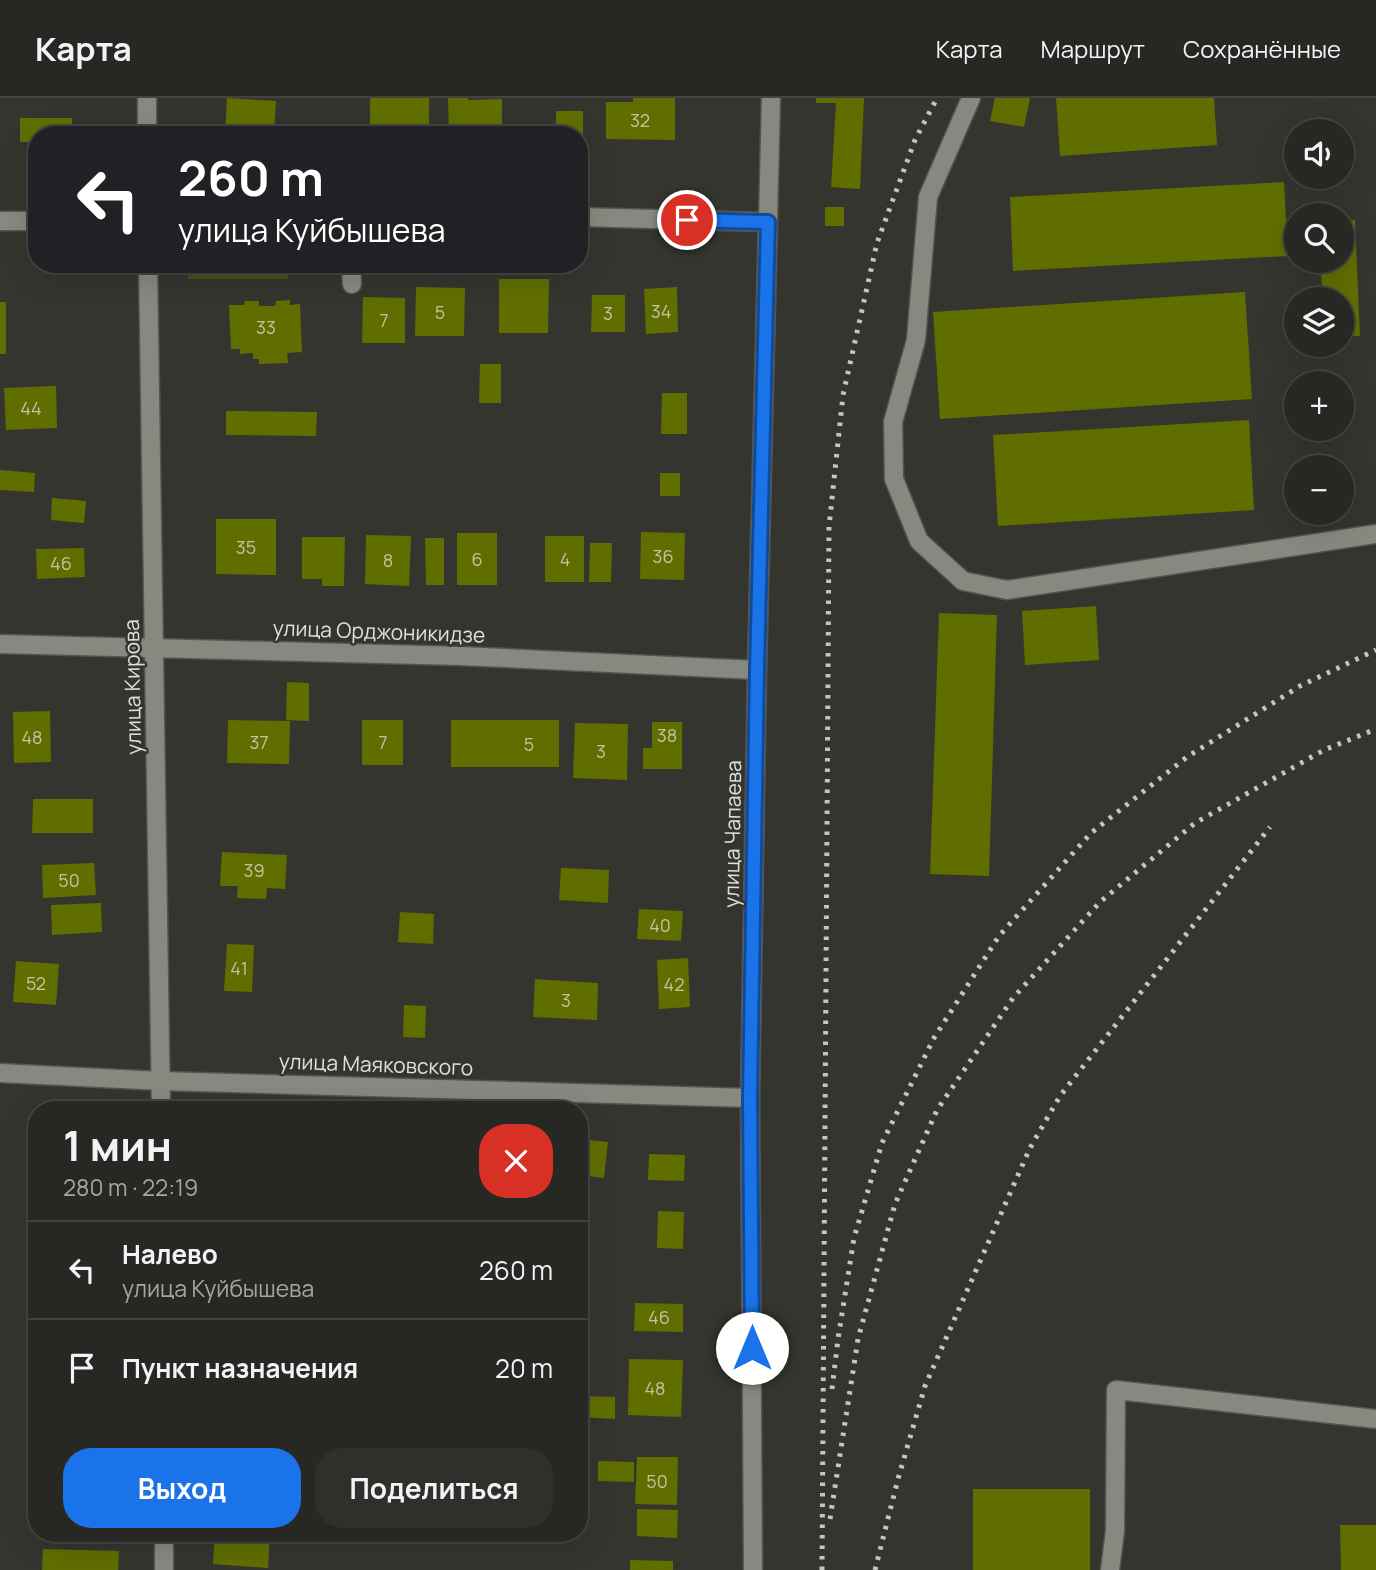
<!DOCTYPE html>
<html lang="ru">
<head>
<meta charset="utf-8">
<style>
	body { margin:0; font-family:Manrope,sans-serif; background:#2f302b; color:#f1f3f6; height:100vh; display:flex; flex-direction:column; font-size:26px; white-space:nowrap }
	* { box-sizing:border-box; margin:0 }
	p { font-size:23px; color:#a4a6a6 }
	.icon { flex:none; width:38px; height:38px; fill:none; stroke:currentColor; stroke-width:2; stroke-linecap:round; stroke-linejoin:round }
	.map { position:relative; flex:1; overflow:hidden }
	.drawer { position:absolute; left:28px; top:1003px; width:560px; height:441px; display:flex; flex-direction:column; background:#272823; border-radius:28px; box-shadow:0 7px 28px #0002,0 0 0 2px #434441 }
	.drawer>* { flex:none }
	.guide { position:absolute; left:28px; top:28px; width:560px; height:147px; border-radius:28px; box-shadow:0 7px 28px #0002,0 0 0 2px #434441; background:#202124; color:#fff; overflow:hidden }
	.fabs { position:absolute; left:1284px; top:21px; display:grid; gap:14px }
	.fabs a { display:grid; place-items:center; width:70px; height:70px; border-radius:50%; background:#272823; box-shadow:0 7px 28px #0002,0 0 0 2px #434441; font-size:35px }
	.pin { position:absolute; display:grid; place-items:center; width:60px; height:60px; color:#fff; margin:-30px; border:4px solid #fff; border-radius:50%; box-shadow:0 2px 7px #0007 }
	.me { position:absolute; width:77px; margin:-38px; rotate:0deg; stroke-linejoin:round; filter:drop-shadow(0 0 5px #0008) }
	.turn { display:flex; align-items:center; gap:24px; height:147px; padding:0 35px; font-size:32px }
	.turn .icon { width:91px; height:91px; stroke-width:2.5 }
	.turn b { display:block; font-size:49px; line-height:60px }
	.round { display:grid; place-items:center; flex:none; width:74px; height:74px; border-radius:28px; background:#2f302b }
	.summary { display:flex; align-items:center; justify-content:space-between; height:119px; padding:0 35px }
	h1 { font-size:42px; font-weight:700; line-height:52px }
	.action { display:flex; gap:14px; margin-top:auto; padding:14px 35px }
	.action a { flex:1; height:80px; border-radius:28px; background:#1a73e8; color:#fff; font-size:28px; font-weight:700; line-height:80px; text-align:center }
	.action a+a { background:#2f302b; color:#f1f3f6 }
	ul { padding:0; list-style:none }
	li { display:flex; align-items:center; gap:21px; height:98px; padding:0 35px; border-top:2px solid #434441 }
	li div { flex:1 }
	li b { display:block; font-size:26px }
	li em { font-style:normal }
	header { display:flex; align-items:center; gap:42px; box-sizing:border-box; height:98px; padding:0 35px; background:#272823; border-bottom:2px solid #434441 }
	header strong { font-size:33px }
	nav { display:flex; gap:38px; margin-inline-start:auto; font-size:24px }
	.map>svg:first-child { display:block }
	.green { fill:#47501c }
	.building { fill:#606e00 }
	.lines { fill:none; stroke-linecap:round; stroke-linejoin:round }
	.minor-casing { stroke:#53544e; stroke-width:21 }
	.minor { stroke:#878981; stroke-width:18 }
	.rail { stroke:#c5c6c2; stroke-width:5; stroke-dasharray:3.5 7; stroke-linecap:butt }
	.route-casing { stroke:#114b97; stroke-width:18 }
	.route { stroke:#1a73e8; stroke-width:12 }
	.labels { text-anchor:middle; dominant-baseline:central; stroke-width:5; stroke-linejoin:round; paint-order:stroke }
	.number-label { font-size:18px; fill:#bfc4a5 }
	.street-label { font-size:21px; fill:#dfe0dc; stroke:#34352f }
</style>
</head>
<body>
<header>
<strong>Карта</strong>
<nav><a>Карта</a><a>Маршрут</a><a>Сохранённые</a></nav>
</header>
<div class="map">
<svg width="1376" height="1472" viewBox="0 0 1376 1472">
	<rect width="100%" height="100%" fill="#34352f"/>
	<!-- green -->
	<path class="green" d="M188,166H289L288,181H188Z"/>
	<!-- building -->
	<g class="building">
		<path d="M227,0L276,3L274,37H225Z"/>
		<rect x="370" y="0" width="59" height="37"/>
		<path d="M448,0H468V2L502,1V37H449Z"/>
		<path d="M633,0H675V42L606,41V4H633Z"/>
		<path d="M816,0H864L860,91L831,89L836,5H816Z"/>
		<path d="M995,0H1030L1024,29L990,23Z"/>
		<path d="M1056,0H1214L1217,47L1060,58Z"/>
		<path d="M556,13H583V42H579V37H556Z"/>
		<path d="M20,20H72V37H37V44H20Z"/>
		<path d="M1284,84L1288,158L1013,173L1010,99Z"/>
		<rect x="825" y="109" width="19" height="19"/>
		<path d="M1355,122L1360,238H1342V201H1322L1321,163H1342V123Z"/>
		<path d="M499,181H549L548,235H499Z"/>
		<path d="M416,189L465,190L464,238H415Z"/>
		<path d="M677,189L678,234L646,236L644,191Z"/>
		<path d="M1245,194L1252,301L940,321L933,214Z"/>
		<path d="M592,197H625V234H591Z"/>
		<path d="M363,199L405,200V245H362Z"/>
		<path d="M290,202V207L300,206L302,254L287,255L288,265L259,266V261H253V255L240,256V251H231L229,207H244L245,203H259V208H275L276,203Z"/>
		<rect x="0" y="204" width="6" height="52"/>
		<path d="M480,266H501V305H479Z"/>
		<path d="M56,288L57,330L6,332L4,290Z"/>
		<path d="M662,295H687V336H661Z"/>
		<path d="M226,313L317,314L316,338L226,337Z"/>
		<path d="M1249,322L1254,412L998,428L993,337Z"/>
		<path d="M0,372L35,375L34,394L0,392Z"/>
		<rect x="660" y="375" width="20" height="23"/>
		<path d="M52,400L86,403L84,425L51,422Z"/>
		<path d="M216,421H276V477L216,476Z"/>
		<path d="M641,434L685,435L684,482L640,481Z"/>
		<rect x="457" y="435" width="40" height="52"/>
		<path d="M366,437L411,438L409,488L365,486Z"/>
		<rect x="545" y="438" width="39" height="46"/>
		<path d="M302,439H345L344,488H322V481H302Z"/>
		<path d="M425,440H444V487H426Z"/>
		<path d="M590,445H612L611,484H589Z"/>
		<path d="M84,450L85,479L37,481L36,451Z"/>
		<path d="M1096,508L1099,562L1025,567L1022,513Z"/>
		<path d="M939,515L997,517L989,778L930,776Z"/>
		<path d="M287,584L309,585V623L286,622Z"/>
		<path d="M50,613L51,664L14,665L13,614Z"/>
		<path d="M228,622L290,623L289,666L227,665Z"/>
		<rect x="362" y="622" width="41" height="45"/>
		<rect x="451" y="622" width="108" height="47"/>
		<path d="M652,624H682V671H643V650H652Z"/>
		<path d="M575,625L628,626L627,682L573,680Z"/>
		<path d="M33,701H93V735H32Z"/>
		<path d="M222,754L287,757L285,791L267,790L266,801L237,800L238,788H220Z"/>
		<path d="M94,765L96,797L43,800L42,767Z"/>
		<path d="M561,770L609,772L608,805L559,802Z"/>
		<path d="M101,805L102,834L52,837L51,807Z"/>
		<path d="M639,811L683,813L681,843L637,841Z"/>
		<path d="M400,814L434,816L433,846L398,844Z"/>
		<path d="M227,846L254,847L252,894L224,893Z"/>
		<path d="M688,860L690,909L659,911L657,862Z"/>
		<path d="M16,863L59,866L56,907L13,904Z"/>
		<path d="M535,881L598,885L597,922L533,919Z"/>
		<path d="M404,907L426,908L425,940L403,939Z"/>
		<path d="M579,1041L608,1044L604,1080L579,1077Z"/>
		<path d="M649,1056L685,1057L684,1083L648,1082Z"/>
		<path d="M658,1113L684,1114L683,1151L657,1150Z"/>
		<path d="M635,1205L683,1206V1234L634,1233Z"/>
		<path d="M629,1261L683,1262L681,1319L628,1317Z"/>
		<path d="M579,1298L615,1299V1321L579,1319Z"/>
		<path d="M637,1359H678L677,1407L635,1406Z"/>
		<path d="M598,1363L634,1364V1384L598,1383Z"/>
		<rect x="973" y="1391" width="117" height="81"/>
		<path d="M637,1411L678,1412L677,1440L637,1438Z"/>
		<path d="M1340,1427H1376V1472H1341Z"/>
		<path d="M215,1435H270L268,1470L213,1466Z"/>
		<path d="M43,1451L119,1453L118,1472H42Z"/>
		<path d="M630,1462L673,1463V1472H630Z"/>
	</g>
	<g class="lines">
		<defs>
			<g id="minor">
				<path d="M971,0L928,99L916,242L893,324L894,381L919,443L963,483L1007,492L1376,436"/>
				<path d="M147,37V0"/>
				<path d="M579,119L768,124"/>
				<path d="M0,123H37"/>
				<path d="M148,166L161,1012"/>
				<path d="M351,166L352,186"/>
				<path d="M0,546L460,558L757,572"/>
				<path d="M0,975L161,983L750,1000"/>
				<path d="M164,1435V1472"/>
				<path d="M753,1472L750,1000L757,572L771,0"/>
				<path d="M1110,1472L1115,1433L1116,1292L1376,1321"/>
			</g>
		</defs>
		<!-- minor casing -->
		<use href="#minor" class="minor-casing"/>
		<!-- minor -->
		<use href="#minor" class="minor"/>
		<!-- rail -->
		<g class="rail">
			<path d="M832,1291L838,1241L854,1140L882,1045L934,940L999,838L1091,735L1187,659L1300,588L1376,552"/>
			<path d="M830,1421L858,1241L895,1106L937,1012L1013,900L1100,804L1195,725L1324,652L1376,631"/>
			<path d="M822,1472L829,429L843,297L877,145L915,42L937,0"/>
			<path d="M875,1472L898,1381L925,1288L1030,1050L1060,998L1270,729"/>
		</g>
	</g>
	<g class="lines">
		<defs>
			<path id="route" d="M687,122L768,124L757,572L750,1000L752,1250"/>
		</defs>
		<!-- route casing -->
		<use href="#route" class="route-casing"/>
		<!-- route -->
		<use href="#route" class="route"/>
	</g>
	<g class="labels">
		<!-- number labels -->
		<g class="number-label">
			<text x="640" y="22">32</text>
			<text x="661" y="213">34</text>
			<text x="440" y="214">5</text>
			<text x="608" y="215">3</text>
			<text x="384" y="222">7</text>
			<text x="266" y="229">33</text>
			<text x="31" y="310">44</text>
			<text x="246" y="449">35</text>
			<text x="663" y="458">36</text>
			<text x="477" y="461">6</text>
			<text x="565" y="461">4</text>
			<text x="388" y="462">8</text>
			<text x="61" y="465">46</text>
			<text x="667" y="637">38</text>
			<text x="32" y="639">48</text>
			<text x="259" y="644">37</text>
			<text x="383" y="644">7</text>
			<text x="529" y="646">5</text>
			<text x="601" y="653">3</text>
			<text x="254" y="772">39</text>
			<text x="69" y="782">50</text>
			<text x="660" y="827">40</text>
			<text x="239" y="870">41</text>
			<text x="36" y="885">52</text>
			<text x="674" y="886">42</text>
			<text x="566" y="902">3</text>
			<text x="659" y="1219">46</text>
			<text x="655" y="1290">48</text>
			<text x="657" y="1383">50</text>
		</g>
		<!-- street labels -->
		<g class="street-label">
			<text transform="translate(379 533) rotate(2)">улица Орджоникидзе</text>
			<text transform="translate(132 589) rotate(-91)">улица Кирова</text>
			<text transform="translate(732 736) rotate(-89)">улица Чапаева</text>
			<text transform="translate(376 966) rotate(2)">улица Маяковского</text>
		</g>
	</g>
</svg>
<div class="fabs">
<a><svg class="icon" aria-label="sound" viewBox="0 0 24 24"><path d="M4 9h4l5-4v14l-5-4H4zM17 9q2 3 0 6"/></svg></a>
<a><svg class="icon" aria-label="search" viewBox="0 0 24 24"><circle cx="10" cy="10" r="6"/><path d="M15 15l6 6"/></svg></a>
<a><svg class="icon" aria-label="layers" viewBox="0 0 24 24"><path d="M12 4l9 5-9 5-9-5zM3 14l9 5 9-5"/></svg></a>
<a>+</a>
<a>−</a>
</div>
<div class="pin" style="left:687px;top:122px;background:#d93025"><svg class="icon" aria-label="arrive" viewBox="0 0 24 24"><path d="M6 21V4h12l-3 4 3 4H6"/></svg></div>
<svg class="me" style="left:752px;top:1250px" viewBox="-20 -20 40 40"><circle r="19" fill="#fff"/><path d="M0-13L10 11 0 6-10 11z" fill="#1a73e8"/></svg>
<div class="guide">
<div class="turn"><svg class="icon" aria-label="left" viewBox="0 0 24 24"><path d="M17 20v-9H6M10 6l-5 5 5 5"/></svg><div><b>260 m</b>улица Куйбышева</div></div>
</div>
<section class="drawer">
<div class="summary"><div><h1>1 мин</h1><p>280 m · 22:19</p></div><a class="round" style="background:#d93025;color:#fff"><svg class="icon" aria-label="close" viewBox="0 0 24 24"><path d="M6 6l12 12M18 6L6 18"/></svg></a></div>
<ul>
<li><svg class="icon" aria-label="left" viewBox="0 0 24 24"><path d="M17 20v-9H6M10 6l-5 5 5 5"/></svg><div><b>Налево</b><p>улица Куйбышева</p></div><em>260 m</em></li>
<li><svg class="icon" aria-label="arrive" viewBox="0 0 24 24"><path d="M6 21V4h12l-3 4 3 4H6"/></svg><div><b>Пункт назначения</b></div><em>20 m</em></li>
</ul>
<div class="action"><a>Выход</a><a>Поделиться</a></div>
</section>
</div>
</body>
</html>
